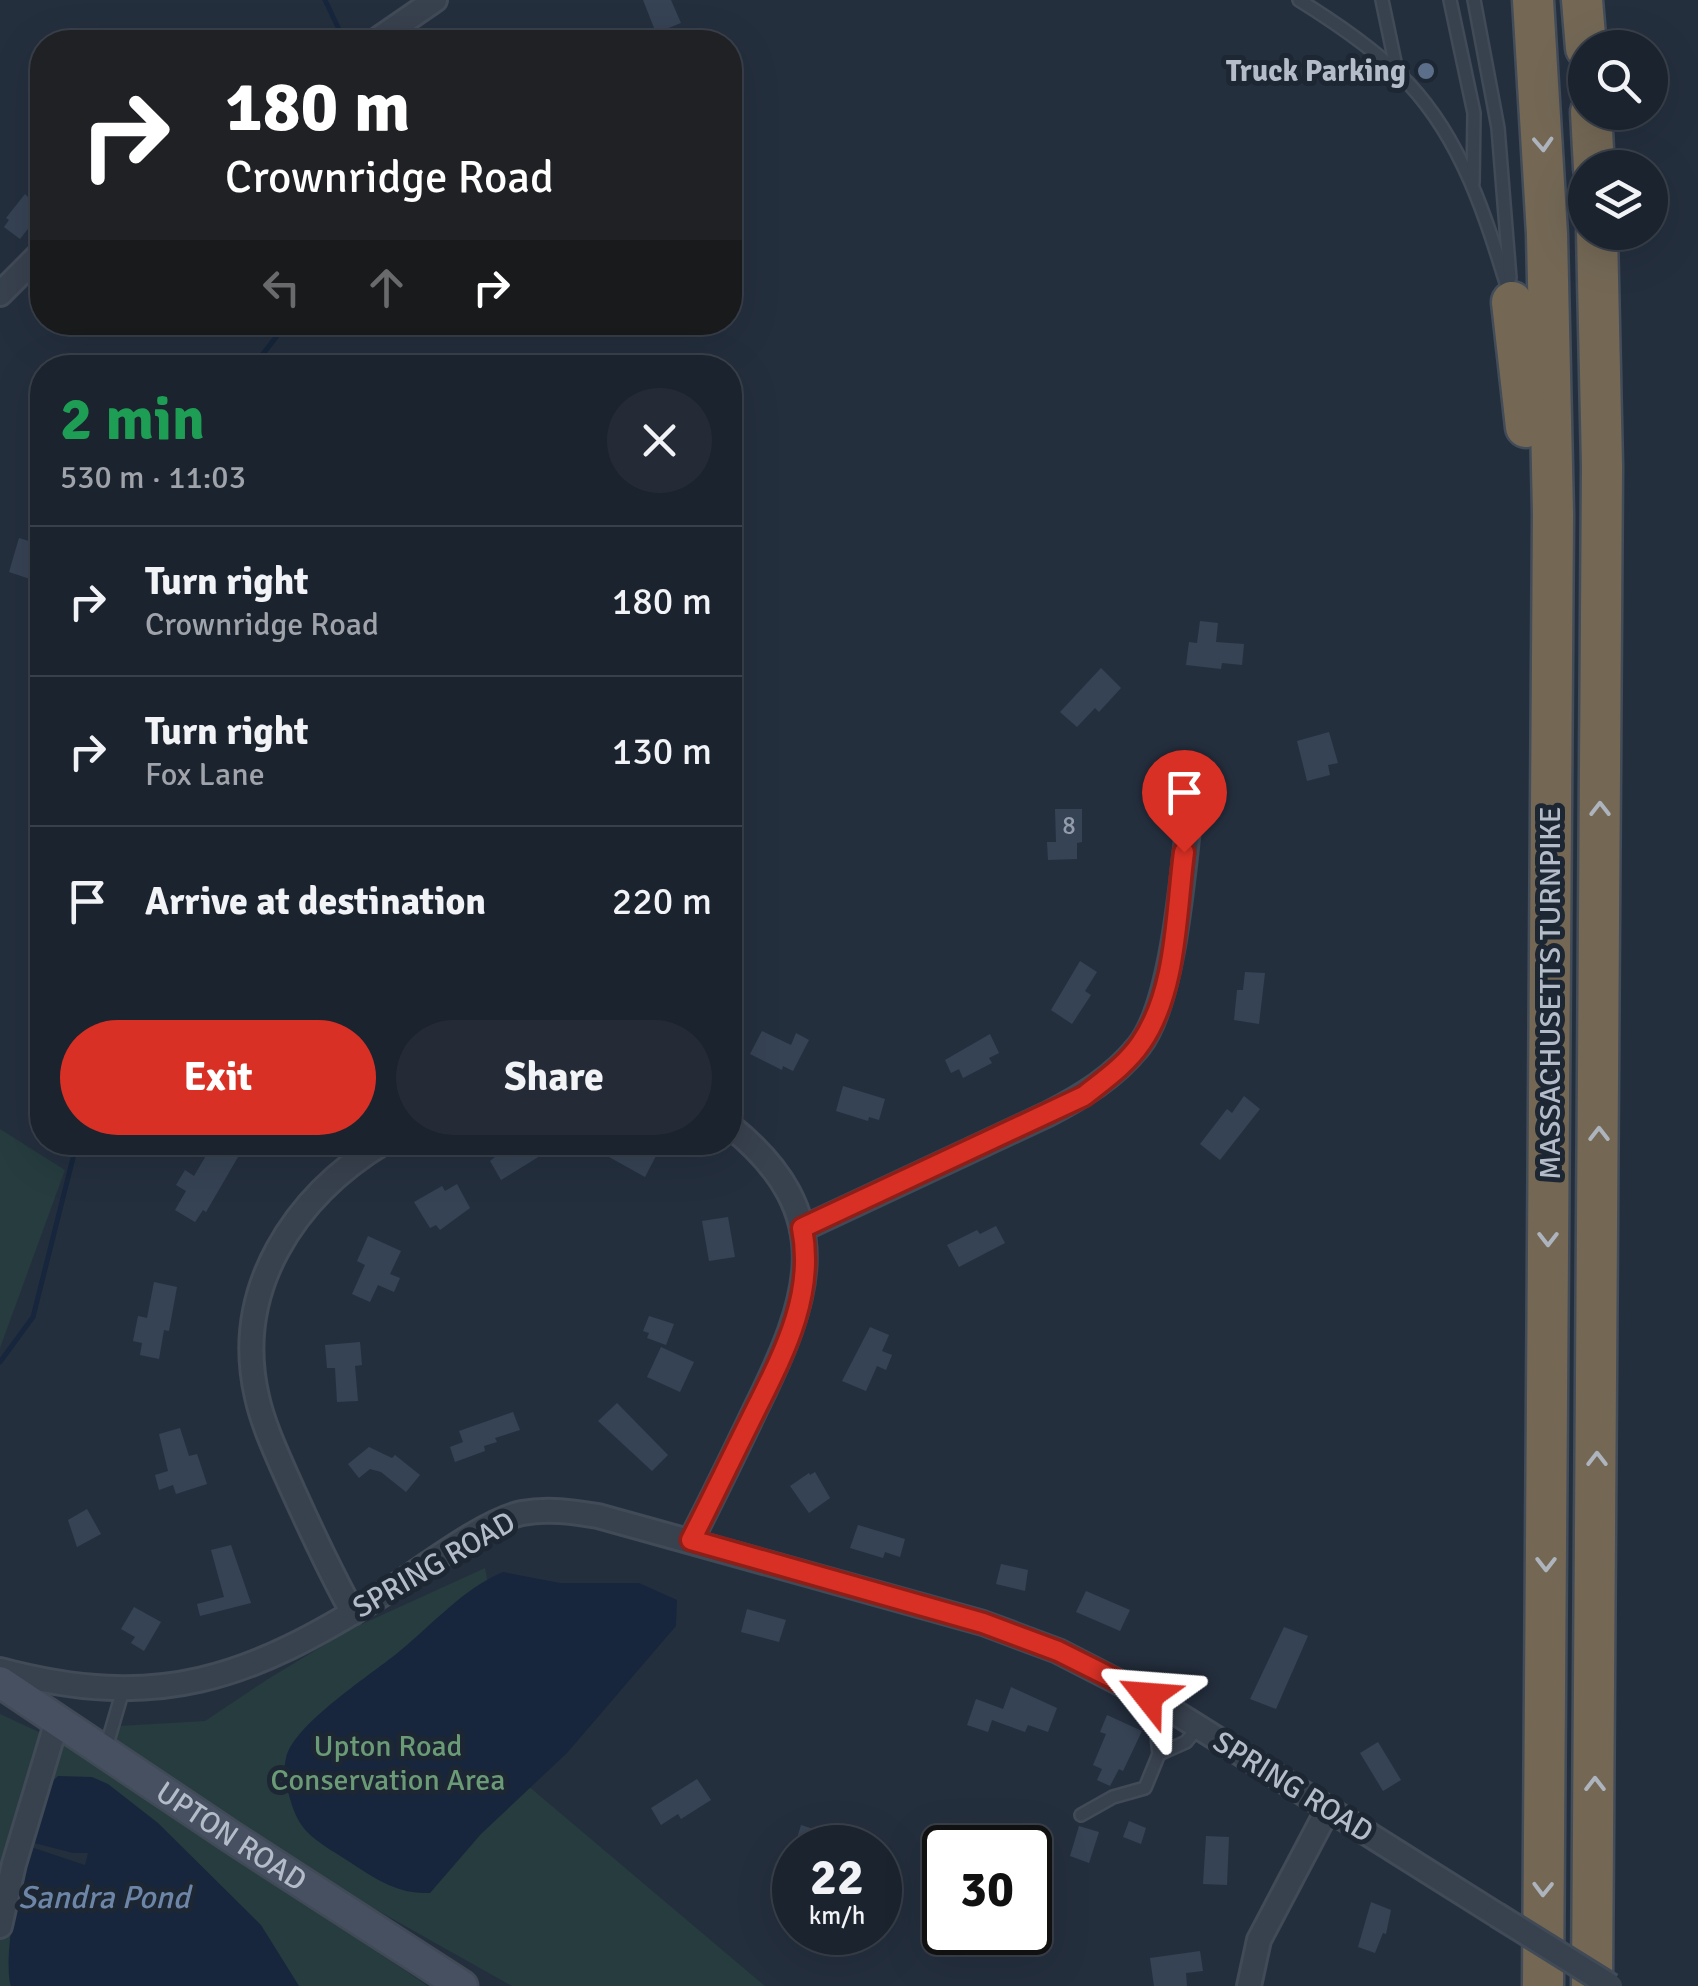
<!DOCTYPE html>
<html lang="en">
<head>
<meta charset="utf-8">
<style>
	body { margin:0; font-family:Signika,sans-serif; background:#242b36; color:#f1f3f6; height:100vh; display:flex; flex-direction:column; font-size:38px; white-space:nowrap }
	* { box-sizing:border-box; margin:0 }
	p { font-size:32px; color:#a0a4aa }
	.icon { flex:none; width:55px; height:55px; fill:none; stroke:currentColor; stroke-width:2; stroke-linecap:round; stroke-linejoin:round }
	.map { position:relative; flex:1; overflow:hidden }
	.side { position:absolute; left:30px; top:355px; width:712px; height:800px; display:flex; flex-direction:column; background:#1b232e; border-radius:40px; box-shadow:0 10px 40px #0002,0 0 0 2px #39404a }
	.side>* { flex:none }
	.banner { position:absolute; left:30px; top:30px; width:712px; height:305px; border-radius:40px; box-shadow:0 10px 40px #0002,0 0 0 2px #39404a; background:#202124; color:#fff; overflow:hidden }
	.controls { position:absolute; left:1568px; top:30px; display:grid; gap:20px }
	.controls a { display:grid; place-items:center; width:100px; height:100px; border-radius:50%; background:#1b232e; box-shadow:0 10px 40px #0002,0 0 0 2px #39404a; font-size:50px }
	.speed { position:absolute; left:772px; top:1825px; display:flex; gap:20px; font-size:50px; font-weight:700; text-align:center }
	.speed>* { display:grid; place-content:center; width:130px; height:130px; border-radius:50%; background:#1b232e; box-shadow:0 10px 40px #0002,0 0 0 2px #39404a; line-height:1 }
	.speed small { font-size:25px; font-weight:400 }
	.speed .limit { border:5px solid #111; border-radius:15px; background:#fff; color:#111 }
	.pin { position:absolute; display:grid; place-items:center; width:85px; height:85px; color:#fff; margin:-102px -42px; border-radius:50% 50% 50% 0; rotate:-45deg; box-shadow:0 0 10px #0007 }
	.pin .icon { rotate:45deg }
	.me { position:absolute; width:110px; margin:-55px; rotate:298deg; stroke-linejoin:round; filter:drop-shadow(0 0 8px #0008) }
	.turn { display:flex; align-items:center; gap:35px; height:210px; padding:0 30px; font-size:45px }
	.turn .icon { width:130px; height:130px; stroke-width:2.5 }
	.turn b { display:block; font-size:70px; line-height:85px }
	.lanes { display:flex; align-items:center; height:95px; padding:0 30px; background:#0003; justify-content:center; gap:50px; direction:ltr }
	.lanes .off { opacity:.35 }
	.round { display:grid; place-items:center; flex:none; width:105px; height:105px; border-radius:52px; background:#242b36 }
	.overview { display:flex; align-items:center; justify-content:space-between; height:170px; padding:0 30px }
	h1 { font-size:60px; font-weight:700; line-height:75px; color:#1e9e55 }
	.primary-button { display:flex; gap:20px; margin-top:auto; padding:20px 30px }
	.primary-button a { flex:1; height:115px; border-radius:60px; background:#d93025; color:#fff; font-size:40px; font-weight:700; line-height:115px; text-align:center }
	.primary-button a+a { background:#242b36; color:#f1f3f6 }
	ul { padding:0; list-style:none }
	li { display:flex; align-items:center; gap:30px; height:150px; padding:0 30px; border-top:2px solid #39404a }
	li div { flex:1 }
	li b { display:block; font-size:38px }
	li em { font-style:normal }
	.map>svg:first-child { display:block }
	.green { fill:#263c3f }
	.water { fill:#17263c }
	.pier { fill:#242f3e }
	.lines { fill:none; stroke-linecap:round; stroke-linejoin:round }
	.stream { stroke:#17263c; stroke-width:5 }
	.building { fill:#364354 }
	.lane-casing { stroke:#414a57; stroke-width:16 }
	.street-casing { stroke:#414a57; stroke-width:28 }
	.secondary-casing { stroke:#414a57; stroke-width:35 }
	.highway-casing { stroke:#434c59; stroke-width:45 }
	.lane { stroke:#38414e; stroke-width:11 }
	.street { stroke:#38414e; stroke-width:22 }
	.secondary { stroke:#465061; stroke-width:30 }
	.highway { stroke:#746855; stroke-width:40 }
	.street-bridge-casing { stroke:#414a57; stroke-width:28; stroke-linecap:butt }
	.street-bridge { stroke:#38414e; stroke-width:22 }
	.oneway { stroke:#aeb4bd }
	.route-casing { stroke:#8d1f18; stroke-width:25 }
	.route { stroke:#d93025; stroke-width:18 }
	.service-dot { fill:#5c6f8a; stroke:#1d2633; stroke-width:4 }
	.labels { text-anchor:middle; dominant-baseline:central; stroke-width:10; stroke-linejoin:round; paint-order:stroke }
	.number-label { font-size:25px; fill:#929caa }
	.poi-label { font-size:30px; font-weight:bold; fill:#b4bcc9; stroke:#1d2633; text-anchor:end }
	.street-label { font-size:30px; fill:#b4bcc9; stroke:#1d2633 }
	.park-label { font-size:30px; fill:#6b9a76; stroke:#1d2633 }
	.water-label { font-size:32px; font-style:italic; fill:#6d86a8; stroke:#1d2633 }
</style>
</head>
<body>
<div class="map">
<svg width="1698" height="1986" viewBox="0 0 1698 1986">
	<rect width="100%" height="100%" fill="#242f3e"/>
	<!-- green -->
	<g class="green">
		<path d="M0,1129L65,1170L0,1348Z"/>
		<path d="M485,1568L527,1785L765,1986H512L106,1758L118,1726L205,1721L268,1679L349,1630Z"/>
		<path d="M0,1714L140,1779L206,1837L428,1986H0Z"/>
	</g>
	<!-- water -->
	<g class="water">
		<path d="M503,1572L560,1583H639L677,1600L676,1626L567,1753L481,1834L430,1893C392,1895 365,1871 334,1852C307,1835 297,1826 289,1795C285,1783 283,1770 286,1758C293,1724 374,1673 401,1650C433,1624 464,1588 503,1572Z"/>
		<path d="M58,1776L92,1777L108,1784L158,1823L261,1925L299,1986H11C1,1961 26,1828 37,1800C41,1791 51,1783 58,1776Z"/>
	</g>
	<!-- pier -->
	<path class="pier" d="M26,1841L73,1853H88L85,1865L25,1845Z"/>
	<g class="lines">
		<!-- stream -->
		<g class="stream">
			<path d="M325,0L345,42"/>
			<path d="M252,368L284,327L282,322"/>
			<path d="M0,1362L33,1317L74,1154L81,1142"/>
		</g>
	</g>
	<!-- building -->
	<g class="building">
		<path d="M643,0H671L681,23L656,33Z"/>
		<path d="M25,194L42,211L20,239L4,227L9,220L6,218Z"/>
		<path d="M19,538L42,545V583L9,572Z"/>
		<path d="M1200,621L1218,623L1216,642L1244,644L1242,665L1222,663L1221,669L1186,665L1189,642L1197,643Z"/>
		<path d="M1101,668L1121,688L1099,712L1095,708L1077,727L1060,712Z"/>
		<path d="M1329,732L1338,763L1328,765L1330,775L1307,781L1297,741Z"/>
		<path d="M1055,809H1082V842L1077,843V859L1048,860L1047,842H1056Z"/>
		<path d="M1080,961L1097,972L1085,991L1091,995L1072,1024L1051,1010Z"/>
		<path d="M1245,972L1265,973L1259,1024L1234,1020L1237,990H1243Z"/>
		<path d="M762,1031L791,1045L796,1033L809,1040L793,1071L783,1066L782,1070L750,1054Z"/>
		<path d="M990,1034L999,1053L989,1058L992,1063L963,1078L959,1069L951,1073L945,1060Z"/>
		<path d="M843,1086L885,1099L879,1120L869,1117L868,1121L836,1111Z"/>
		<path d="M1244,1096L1260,1109L1220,1160L1200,1144L1227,1109L1232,1113Z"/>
		<path d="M214,1142L238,1157L206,1212L203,1210L195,1222L175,1210L186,1191L176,1185L185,1170L194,1176Z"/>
		<path d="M513,1142H531L540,1156L501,1180L490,1161Z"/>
		<path d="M617,1142H632L656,1156L645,1177L609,1157Z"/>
		<path d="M457,1184L470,1208L440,1230L436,1225L430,1228L414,1202L442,1186L445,1191Z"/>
		<path d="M728,1217L735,1257L709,1261L702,1221Z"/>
		<path d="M996,1226L1005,1243L959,1267L947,1245L977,1230L980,1234Z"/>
		<path d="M368,1236L401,1251L390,1274L400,1278L394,1292L378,1285L370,1302L352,1294L365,1265L357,1261Z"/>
		<path d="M154,1282L177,1287L169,1331L164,1330L159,1359L140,1355L142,1343L133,1341L138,1316L147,1318Z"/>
		<path d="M649,1316L674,1324L666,1345L647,1338L649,1333L643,1331Z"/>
		<path d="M870,1327L889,1335L882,1351L892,1355L886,1370L877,1366L866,1391L842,1381Z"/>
		<path d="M360,1342L362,1365L355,1366L358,1401L337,1402L335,1368H327L325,1345Z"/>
		<path d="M661,1347L694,1362L680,1392L647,1377Z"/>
		<path d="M617,1403L668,1455L652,1471L598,1421Z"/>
		<path d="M513,1412L520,1430L495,1438L497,1442L484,1446L485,1451L455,1462L450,1447L463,1442L459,1431Z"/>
		<path d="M180,1428L189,1456L197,1454L207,1484L176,1494L173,1485L159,1490L155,1475L168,1471L159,1434Z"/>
		<path d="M369,1447L392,1458L395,1455L420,1475L406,1492L381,1472L370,1469L359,1478L348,1464Z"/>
		<path d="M815,1472L830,1498L809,1513L790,1486L809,1473L810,1475Z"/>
		<path d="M87,1509L101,1534L77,1547L68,1520Z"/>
		<path d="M858,1525L905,1539L900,1557L885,1552L883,1558L850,1548Z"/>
		<path d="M231,1545L251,1603L200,1616L197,1604L224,1597L211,1550Z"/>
		<path d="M1001,1564L1028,1570L1025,1591L996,1584Z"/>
		<path d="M1086,1591L1130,1610L1120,1631L1076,1612Z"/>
		<path d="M134,1607L161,1622L144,1651L131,1643L135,1637L121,1629Z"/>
		<path d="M747,1609L786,1620L779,1642L741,1632Z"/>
		<path d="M1284,1627L1308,1636L1276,1709L1250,1699Z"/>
		<path d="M1011,1687L1057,1708L1048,1732L1028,1725L1025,1732L992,1720L988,1732L967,1725L976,1699L1003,1709Z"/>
		<path d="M1107,1715L1142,1731L1123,1771L1119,1769L1110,1786L1097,1780L1102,1769L1093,1765L1106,1734L1100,1732Z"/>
		<path d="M1378,1742L1401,1780L1383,1791L1360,1753Z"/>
		<path d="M697,1779L711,1800L681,1819L678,1814L661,1825L651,1808Z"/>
		<path d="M1129,1821L1146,1828L1141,1844L1123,1837Z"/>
		<path d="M801,1825L820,1831L819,1833L856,1841L855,1848H794Z"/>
		<path d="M1079,1826L1099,1832L1089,1863L1070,1856Z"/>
		<path d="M1206,1836L1229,1837L1227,1885L1203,1884Z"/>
		<path d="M1371,1902L1391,1910L1386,1934L1383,1933L1375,1953L1358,1947Z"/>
		<path d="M1200,1951L1203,1971L1186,1973L1187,1986H1154L1150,1958Z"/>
	</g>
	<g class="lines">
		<defs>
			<g id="lane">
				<path d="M1299,0C1336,23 1378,51 1409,84C1464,143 1487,221 1510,296"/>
				<path d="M1382,0L1395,62L1402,73"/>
				<path d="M1450,0L1474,113L1473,183"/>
				<path d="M1474,0L1498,128L1510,278"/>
				<path d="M1165,1706L1156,1727L1159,1754L1186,1742L1198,1727"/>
				<path d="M106,1748L123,1690"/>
				<path d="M1081,1815L1113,1797L1145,1788L1159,1754"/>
			</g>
			<g id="street">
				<path d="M374,42L435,0"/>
				<path d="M0,294L42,252"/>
				<path d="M802,1229L1048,1114C1083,1096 1114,1077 1139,1046C1176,999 1184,855 1192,793"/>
				<path d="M691,1540C713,1497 734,1454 755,1410C810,1299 841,1215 730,1126"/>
				<path d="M353,1613C328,1568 307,1522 286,1475C275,1450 263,1424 257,1397C232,1289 295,1196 384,1142"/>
				<path d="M0,1670C158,1712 249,1679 383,1594C419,1572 483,1521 522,1513C548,1508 573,1512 598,1516L983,1623L1058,1651L1165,1706L1497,1915"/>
				<path d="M0,1926L14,1864L57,1721"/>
				<path d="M1249,1986L1259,1940L1328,1809"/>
			</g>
			<g id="secondary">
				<path id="s1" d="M0,1682L233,1838L462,1986"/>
			</g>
			<g id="highway">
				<path d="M1533,0L1547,234L1553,514L1543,1986"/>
				<path d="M1582,0L1586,48"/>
				<path d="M1591,112L1594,168"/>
				<path d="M1512,302L1526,427"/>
				<path d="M1592,1986L1602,466L1597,232"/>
			</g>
		</defs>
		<!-- lane casing -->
		<use href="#lane" class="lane-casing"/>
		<!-- street casing -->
		<use href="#street" class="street-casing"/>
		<!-- secondary casing -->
		<use href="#secondary" class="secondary-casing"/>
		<!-- highway casing -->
		<use href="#highway" class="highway-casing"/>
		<!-- lane -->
		<use href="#lane" class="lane"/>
		<!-- street -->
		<use href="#street" class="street"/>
		<!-- secondary -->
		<use href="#secondary" class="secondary"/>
		<!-- highway -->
		<use href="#highway" class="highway"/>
		<defs>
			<path id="street-bridge" d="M1497,1915L1611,1986"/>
		</defs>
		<!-- street-bridge casing -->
		<use href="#street-bridge" class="street-bridge-casing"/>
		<!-- street-bridge -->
		<use href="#street-bridge" class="street-bridge"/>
	</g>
	<!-- one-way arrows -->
	<defs><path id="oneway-chevron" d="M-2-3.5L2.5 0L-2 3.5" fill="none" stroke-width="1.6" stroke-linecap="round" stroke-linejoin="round" transform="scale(2.5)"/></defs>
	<g class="oneway">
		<use href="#oneway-chevron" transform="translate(1543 144) rotate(87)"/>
		<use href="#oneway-chevron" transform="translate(1600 809) rotate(-90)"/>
		<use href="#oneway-chevron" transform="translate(1599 1134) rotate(-90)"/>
		<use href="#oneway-chevron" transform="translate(1548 1239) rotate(90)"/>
		<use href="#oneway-chevron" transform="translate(1597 1459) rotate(-90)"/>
		<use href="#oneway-chevron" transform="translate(1546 1564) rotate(90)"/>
		<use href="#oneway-chevron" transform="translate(1595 1784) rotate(-90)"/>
		<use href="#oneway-chevron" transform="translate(1543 1889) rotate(91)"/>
	</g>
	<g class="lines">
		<defs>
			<path id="route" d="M1148,1696L1058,1651L983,1623L691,1540C711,1501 730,1461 750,1421C780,1360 816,1298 802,1228L1084,1096C1104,1080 1126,1065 1141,1043C1177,991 1176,913 1184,852"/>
		</defs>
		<!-- route casing -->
		<use href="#route" class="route-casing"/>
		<!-- route -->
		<use href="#route" class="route"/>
	</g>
	<!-- markers -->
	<circle class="service-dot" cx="1426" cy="71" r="10"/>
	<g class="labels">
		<!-- number labels -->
		<g class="number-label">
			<text x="1069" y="825">8</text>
		</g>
		<!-- poi labels -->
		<g class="poi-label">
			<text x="1406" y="71">Truck Parking</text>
		</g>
		<!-- street labels -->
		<g class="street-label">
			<text transform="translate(1550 993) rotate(-90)">MASSACHUSETTS TURNPIKE</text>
			<text transform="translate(434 1565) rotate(-30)">SPRING ROAD</text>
			<text transform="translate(1293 1787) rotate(32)">SPRING ROAD</text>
			<text stroke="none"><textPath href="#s1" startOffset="278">UPTON ROAD</textPath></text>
		</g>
		<!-- park labels -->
		<g class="park-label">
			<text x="388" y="1746">Upton Road<tspan x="388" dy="34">Conservation Area</tspan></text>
		</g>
		<!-- water labels -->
		<g class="water-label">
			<text x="104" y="1897">Sandra Pond</text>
		</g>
	</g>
</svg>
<div class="controls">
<a><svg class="icon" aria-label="search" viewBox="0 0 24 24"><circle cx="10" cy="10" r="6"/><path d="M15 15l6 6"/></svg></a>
<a><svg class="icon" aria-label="layers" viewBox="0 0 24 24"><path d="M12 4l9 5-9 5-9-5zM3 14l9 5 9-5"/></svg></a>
</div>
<div class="speed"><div>22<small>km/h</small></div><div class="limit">30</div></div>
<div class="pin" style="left:1184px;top:852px;background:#d93025"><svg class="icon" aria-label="arrive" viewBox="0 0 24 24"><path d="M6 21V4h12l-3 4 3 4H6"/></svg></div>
<svg class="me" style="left:1148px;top:1696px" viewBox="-20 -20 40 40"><path d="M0-17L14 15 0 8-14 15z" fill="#d93025" stroke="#fff" stroke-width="4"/></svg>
<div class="banner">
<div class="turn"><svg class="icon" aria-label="right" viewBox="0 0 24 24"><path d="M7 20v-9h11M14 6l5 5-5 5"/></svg><div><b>180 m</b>Crownridge Road</div></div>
<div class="lanes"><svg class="icon off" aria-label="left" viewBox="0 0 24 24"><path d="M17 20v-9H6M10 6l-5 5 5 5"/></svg><svg class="icon off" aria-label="ahead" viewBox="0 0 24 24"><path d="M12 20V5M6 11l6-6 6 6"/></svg><svg class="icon" aria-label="right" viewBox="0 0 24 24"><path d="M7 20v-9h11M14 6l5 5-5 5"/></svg></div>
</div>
<section class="side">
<div class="overview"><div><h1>2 min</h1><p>530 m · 11:03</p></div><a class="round"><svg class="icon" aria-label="close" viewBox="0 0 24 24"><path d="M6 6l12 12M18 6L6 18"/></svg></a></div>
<ul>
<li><svg class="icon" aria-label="right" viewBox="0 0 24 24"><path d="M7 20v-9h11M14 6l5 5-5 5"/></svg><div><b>Turn right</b><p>Crownridge Road</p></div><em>180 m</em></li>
<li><svg class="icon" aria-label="right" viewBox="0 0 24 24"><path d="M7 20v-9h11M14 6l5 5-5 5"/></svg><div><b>Turn right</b><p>Fox Lane</p></div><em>130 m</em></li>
<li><svg class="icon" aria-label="arrive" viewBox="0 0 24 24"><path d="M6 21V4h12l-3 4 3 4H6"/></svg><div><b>Arrive at destination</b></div><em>220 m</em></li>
</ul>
<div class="primary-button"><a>Exit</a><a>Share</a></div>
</section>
</div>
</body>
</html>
